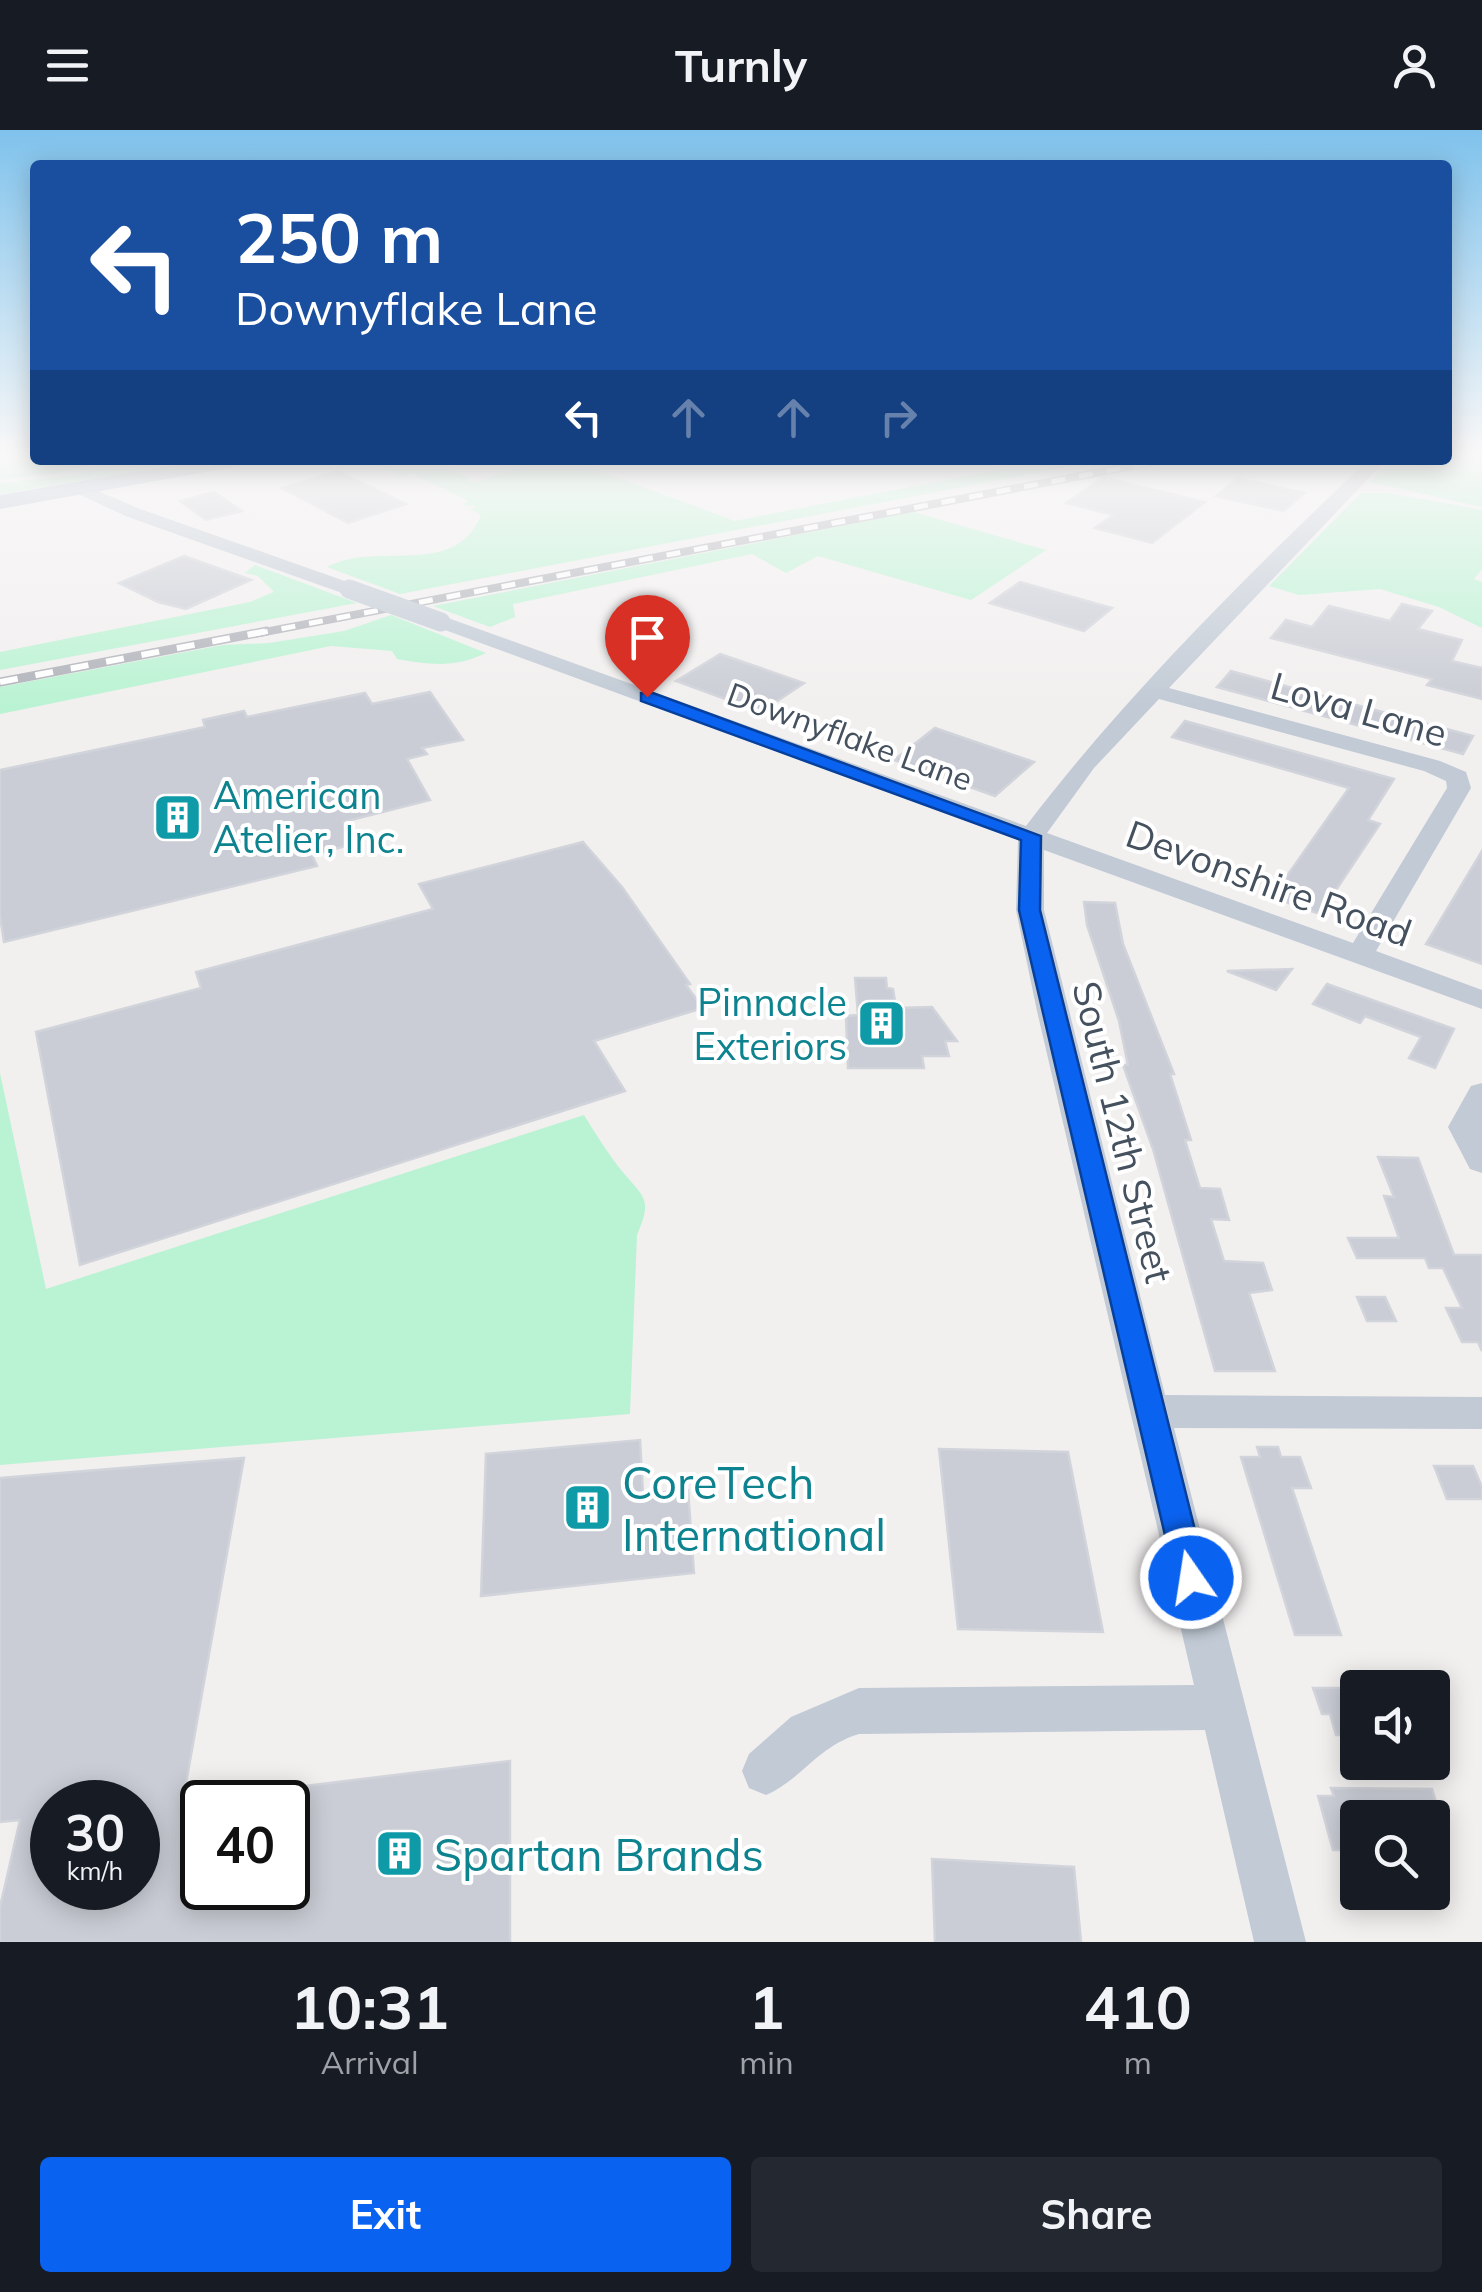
<!DOCTYPE html>
<html lang="en">
<head>
<meta charset="utf-8">
<style>
	body { margin:0; font-family:Mulish,sans-serif; background:#242831; color:#f1f3f6; height:100vh; display:flex; flex-direction:column; font-size:38px; white-space:nowrap }
	* { box-sizing:border-box; margin:0 }
	p { font-size:32px; color:#9ea1a6 }
	.icon { flex:none; width:55px; height:55px; fill:none; stroke:currentColor; stroke-width:2; stroke-linecap:round; stroke-linejoin:round }
	.map { position:relative; height:1812px; overflow:hidden }
	.drawer { display:flex; flex-direction:column; background:#171b24; flex:1 }
	.drawer>* { flex:none }
	.top-card { position:absolute; left:30px; top:30px; width:1422px; height:305px; border-radius:10px; box-shadow:0 5px 25px #0003; background:#1a4fa0; color:#fff; overflow:hidden }
	.tools { position:absolute; left:1340px; top:1540px; display:grid; gap:20px }
	.tools a { display:grid; place-items:center; width:110px; height:110px; border-radius:10px; background:#171b24; box-shadow:0 5px 25px #0003; font-size:50px }
	.speed { position:absolute; left:30px; top:1650px; display:flex; gap:20px; font-size:50px; font-weight:700; text-align:center }
	.speed>* { display:grid; place-content:center; width:130px; height:130px; border-radius:50%; background:#171b24; box-shadow:0 5px 25px #0003; line-height:1 }
	.speed small { font-size:25px; font-weight:400 }
	.speed .limit { border:5px solid #111; border-radius:15px; background:#fff; color:#111 }
	.pin { position:absolute; display:grid; place-items:center; width:85px; height:85px; color:#fff; margin:-102px -42px; border-radius:50% 50% 50% 0; rotate:-45deg; box-shadow:0 0 10px #0007 }
	.pin .icon { rotate:45deg }
	.me { position:absolute; width:110px; margin:-55px; rotate:347deg; stroke-linejoin:round; filter:drop-shadow(0 0 8px #0008) }
	.turn { display:flex; align-items:center; gap:35px; height:210px; padding:0 40px; font-size:45px }
	.turn .icon { width:130px; height:130px; stroke-width:2.5 }
	.turn b { display:block; font-size:70px; line-height:85px }
	.lanes { display:flex; align-items:center; height:95px; padding:0 40px; background:#0003; justify-content:center; gap:50px; direction:ltr }
	.lanes .off { opacity:.35 }
	.eta { display:flex; justify-content:space-evenly; align-items:center; height:170px; text-align:center }
	.eta b { font-size:60px; font-weight:700; line-height:70px }
	.primary-button { display:flex; gap:20px; margin-top:auto; padding:20px 40px }
	.primary-button a { flex:1; height:115px; border-radius:10px; background:#0a62f0; color:#fff; font-size:40px; font-weight:700; line-height:115px; text-align:center }
	.primary-button a+a { background:#242831; color:#f1f3f6 }
	header { display:flex; justify-content:space-between; align-items:center; height:130px; padding:0 40px; background:#171b24; font-size:45px; font-weight:700 }
	.map>svg:first-child { display:block }
	.green { fill:#baf3d3 }
	.building { fill:#cacdd5; stroke:#d2d4db; stroke-width:2.5; fill-rule:evenodd }
	.lines { fill:none; stroke-linecap:round; stroke-linejoin:round }
	.minor { fill:#c1cad5; fill-rule:evenodd }
	.major { fill:#acbcd0; fill-rule:evenodd }
	.rail-far1-casing { stroke:#b0b3ba; stroke-width:8 }
	.rail-casing { stroke:#b0b3ba; stroke-width:9 }
	.rail-far1 { stroke:#fff; stroke-width:5; stroke-dasharray:14; stroke-linecap:butt }
	.rail { stroke:#fff; stroke-width:6; stroke-dasharray:18; stroke-linecap:butt }
	.minor-bridge { stroke:#c1cad5; stroke-width:19 }
	.route { fill:#0a62f0; stroke:#06409c; stroke-width:2.5 }
	.labels { text-anchor:middle; dominant-baseline:central; stroke-width:8; stroke-linejoin:round; paint-order:stroke }
	.far-street-label { font-size:32px; fill:#45515e; stroke:#fff }
	.street-label { font-size:38px; fill:#45515e; stroke:#fff }
	.culture-label { font-size:38px; fill:#0d838f; stroke:#fff; text-anchor:start }
	.near-culture-label { font-size:45px; fill:#0d838f; stroke:#fff; text-anchor:start }
</style>
</head>
<body>
<header><svg class="icon" aria-label="menu" viewBox="0 0 24 24"><path d="M4 6h16M4 12h16M4 18h16"/></svg>Turnly<svg class="icon" aria-label="person" viewBox="0 0 24 24"><circle cx="12" cy="8" r="4"/><path d="M4 21q1-7 8-7t8 7"/></svg></header>
<div class="map">
<svg width="1482" height="1812" viewBox="0 0 1482 1812">
	<rect width="100%" height="100%" fill="#f2efef"/>
	<!-- green -->
	<g class="green">
		<path d="M0,323H35V330H112L60,343L0,350Z"/>
		<path d="M1448,324L1482,333V377L1369,352L1391,330H1448Z"/>
		<path d="M131,330H207L0,364V353L72,345Z"/>
		<path d="M363,330H425L471,348L468,350L474,353L538,330H570L735,391L1048,330H1105L400,464L327,437C377,410 455,450 481,385L470,379L477,376L462,375L469,371L412,344L401,347Z"/>
		<path d="M1361,363H1388L1482,380V439L1474,449L1482,452V498L1439,477L1380,459L1299,465L1269,456Z"/>
		<path d="M913,382L1046,420L971,470L818,426L786,443L752,424L513,474L515,487L490,497L433,476Z"/>
		<path d="M255,435L357,473L0,540V522L250,472L274,462L258,446L245,443Z"/>
		<path d="M391,485L486,523C455,538 431,535 397,529L392,521L331,516L0,584V557L223,515L269,513L344,501Z"/>
		<path d="M0,943L46,1159L584,985C596,1004 608,1024 622,1041C644,1068 653,1068 637,1105L630,1284L0,1335Z"/>
	</g>
	<!-- building -->
	<g class="building">
		<path d="M338,341L406,374L348,393L282,358Z"/>
		<path d="M1104,347L1138,356L1205,372L1152,413L1095,398L1113,385L1066,373Z"/>
		<path d="M1238,348L1304,363L1284,381L1216,366Z"/>
		<path d="M214,362L242,381L206,390L180,371Z"/>
		<path d="M184,426L251,450L186,479L158,472L119,453Z"/>
		<path d="M1020,452L1112,478L1084,501L990,473Z"/>
		<path d="M1402,474L1432,481L1418,499L1462,510L1452,531L1482,538V569L1427,555L1432,549L1271,508L1286,490L1312,497L1329,476L1390,491Z"/>
		<path d="M720,524L804,553L761,582L676,551Z"/>
		<path d="M1231,541L1311,563L1473,606L1463,624L1217,557Z"/>
		<path d="M430,562L463,610L422,618L427,624L407,629L430,670L343,692L354,714L312,725L317,736L4,812L0,786V640L205,597L203,590L244,581L247,587L365,563L372,574Z"/>
		<path d="M1185,591L1394,649L1368,690L1380,694L1320,784L1272,767L1349,658L1172,607Z"/>
		<path d="M935,598L1034,632L995,666L894,630Z"/>
		<path d="M583,712L622,757L690,854L686,855L703,878L594,911L625,961L80,1135L36,902L201,858L196,842L433,779L419,754Z"/>
		<path d="M1482,721V834L1426,814Z"/>
		<path d="M1084,772L1115,773L1123,814L1174,944H1170L1191,1010H1185L1200,1058L1220,1059L1229,1090L1211,1089L1224,1131L1263,1133L1272,1160L1249,1163L1275,1241H1215L1153,1019L1123,935H1128L1119,891L1087,795Z"/>
		<path d="M1292,839L1276,860L1227,841Z"/>
		<path d="M855,848H886L887,858L893,859L896,878L932,877L957,911H945L949,926H922L924,938H848L846,886L858,885Z"/>
		<path d="M1327,854L1454,899L1435,938L1409,928L1421,907L1365,886L1360,893L1313,874Z"/>
		<path d="M1378,1027L1418,1028L1454,1125H1482V1221L1478,1212H1462L1446,1178H1462L1443,1138H1429L1425,1128H1357L1348,1108H1399L1384,1066L1394,1067Z"/>
		<path d="M1357,1167H1385L1396,1191H1367Z"/>
		<path d="M640,1310L643,1364L688,1360L694,1443L481,1466L486,1324Z"/>
		<path d="M1257,1317H1278L1281,1327H1300L1311,1358H1292L1341,1505H1295L1241,1327H1260Z"/>
		<path d="M939,1319L1068,1322L1103,1502L958,1499Z"/>
		<path d="M244,1328L183,1670L202,1668V1758H288V1658L510,1631V1812H0V1777L20,1690L0,1692V1348ZM52,1672H138V1758H52Z"/>
		<path d="M1434,1336H1473L1482,1357V1369H1447Z"/>
		<path d="M1313,1558H1358V1605H1336L1330,1584H1322Z"/>
		<path d="M1331,1658L1432,1659L1441,1688H1358V1720H1333L1318,1666H1334Z"/>
		<path d="M932,1729L1074,1737L1081,1812H935Z"/>
	</g>
	<g class="lines">
		<!-- minor -->
		<g class="minor">
			<path d="M1368,330H1386L1169,558L1440,631L1466,642L1471,658L1376,821L1482,860V879L1044,720V780L1165,1265L1482,1267V1299L1174,1298L1306,1812H1254L1205,1600L859,1604C818,1616 801,1650 766,1665L749,1658L742,1641L749,1624L791,1587L859,1558L1194,1555L1037,881L1016,780L1018,710L434,496L431,492L434,488H448L1026,696C1124,567 1251,441 1368,330ZM1159,569L1424,641L1446,651L1447,658L1353,813L1047,703L1094,638Z"/>
			<path d="M84,355L140,379L356,455L359,459L356,463H342L128,387L78,364V356Z"/>
			<path d="M1482,953V1043L1470,1039L1448,997L1471,956Z"/>
		</g>
		<!-- major -->
		<path class="major" d="M203,330H249L239,336L0,379V365Z"/>
		<defs>
			<path id="rail-far1" d="M254,504L1164,330"/>
			<path id="rail" d="M0,552L267,501"/>
		</defs>
		<!-- rail-far1 casing -->
		<use href="#rail-far1" class="rail-far1-casing"/>
		<!-- rail casing -->
		<use href="#rail" class="rail-casing"/>
		<!-- rail-far1 -->
		<use href="#rail-far1" class="rail-far1"/>
		<!-- rail -->
		<use href="#rail" class="rail"/>
		<!-- minor-bridge -->
		<path class="minor-bridge" d="M349,459L441,492"/>
	</g>
	<!-- sky -->
	<linearGradient id="sky" x2="0" y2="1"><stop stop-color="#7fc2ec"/><stop offset="0.56" stop-color="#f9f8f8"/><stop offset="1" stop-color="#f9f8f8" stop-opacity="0"/></linearGradient>
	<rect width="1482" height="576" fill="url(#sky)"/>
	<!-- route -->
	<path class="route" d="M641,563H653L1041,706L1040,780L1207,1448L1203,1459L1191,1463L1180,1459L1175,1448L1019,780L1021,710L641,571Z"/>
	<!-- icons -->
	<defs>
		<symbol id="building-square" viewBox="-11 -11 22 22"><rect x="-9" y="-9" width="18" height="18" rx="4" fill="#0f9aa8" stroke="#fff"/><path d="M-4-6H4V6H1V3H-1V6H-4ZM-2.5-4.3h1.7v1.8h-1.7ZM.8-4.3h1.7v1.8H.8ZM-2.5-1h1.7V.8h-1.7ZM.8-1h1.7V.8H.8Z" fill="#fff"/></symbol>
	</defs>
	<g fill-rule="evenodd">
		<use href="#building-square" x="150" y="660" width="55" height="55"/>
		<use href="#building-square" x="854" y="866" width="55" height="55"/>
		<use href="#building-square" x="560" y="1350" width="55" height="55"/>
		<use href="#building-square" x="372" y="1696" width="55" height="55"/>
	</g>
	<g class="labels">
		<!-- far-street labels -->
		<g class="far-street-label">
			<text transform="translate(850 606) rotate(20)">Downyflake Lane</text>
		</g>
		<!-- street labels -->
		<g class="street-label">
			<text transform="translate(1359 579) rotate(16)">Lova Lane</text>
			<text transform="translate(1269 753) rotate(20)">Devonshire Road</text>
			<text transform="translate(1123 1002) rotate(76)">South 12th Street</text>
		</g>
		<!-- culture labels -->
		<g class="culture-label">
			<text x="213" y="665">American<tspan x="213" dy="44">Atelier, Inc.</tspan></text>
			<text x="847" y="872" text-anchor="end">Pinnacle<tspan x="847" dy="44">Exteriors</tspan></text>
		</g>
		<!-- near-culture labels -->
		<g class="near-culture-label">
			<text x="622" y="1352">CoreTech<tspan x="622" dy="52">International</tspan></text>
			<text x="434" y="1724">Spartan Brands</text>
		</g>
	</g>
</svg>
<div class="tools">
<a><svg class="icon" aria-label="sound" viewBox="0 0 24 24"><path d="M4 9h4l5-4v14l-5-4H4zM17 9q2 3 0 6"/></svg></a>
<a><svg class="icon" aria-label="search" viewBox="0 0 24 24"><circle cx="10" cy="10" r="6"/><path d="M15 15l6 6"/></svg></a>
</div>
<div class="speed"><div>30<small>km/h</small></div><div class="limit">40</div></div>
<div class="pin" style="left:647px;top:567px;background:#d93025"><svg class="icon" aria-label="arrive" viewBox="0 0 24 24"><path d="M6 21V4h12l-3 4 3 4H6"/></svg></div>
<svg class="me" style="left:1191px;top:1448px" viewBox="-20 -20 40 40"><circle r="17" fill="#0a62f0" stroke="#fff" stroke-width="3"/><path d="M0-11L8 9 0 5-8 9z" fill="#fff"/></svg>
<div class="top-card">
<div class="turn"><svg class="icon" aria-label="left" viewBox="0 0 24 24"><path d="M17 20v-9H6M10 6l-5 5 5 5"/></svg><div><b>250 m</b>Downyflake Lane</div></div>
<div class="lanes"><svg class="icon" aria-label="left" viewBox="0 0 24 24"><path d="M17 20v-9H6M10 6l-5 5 5 5"/></svg><svg class="icon off" aria-label="ahead" viewBox="0 0 24 24"><path d="M12 20V5M6 11l6-6 6 6"/></svg><svg class="icon off" aria-label="ahead" viewBox="0 0 24 24"><path d="M12 20V5M6 11l6-6 6 6"/></svg><svg class="icon off" aria-label="right" viewBox="0 0 24 24"><path d="M7 20v-9h11M14 6l5 5-5 5"/></svg></div>
</div>
</div>
<section class="drawer">
<div class="eta">
<div><b>10:31</b><p>Arrival</p></div>
<div><b>1</b><p>min</p></div>
<div><b>410</b><p>m</p></div>
</div>
<div class="primary-button"><a>Exit</a><a>Share</a></div>
</section>
</body>
</html>
